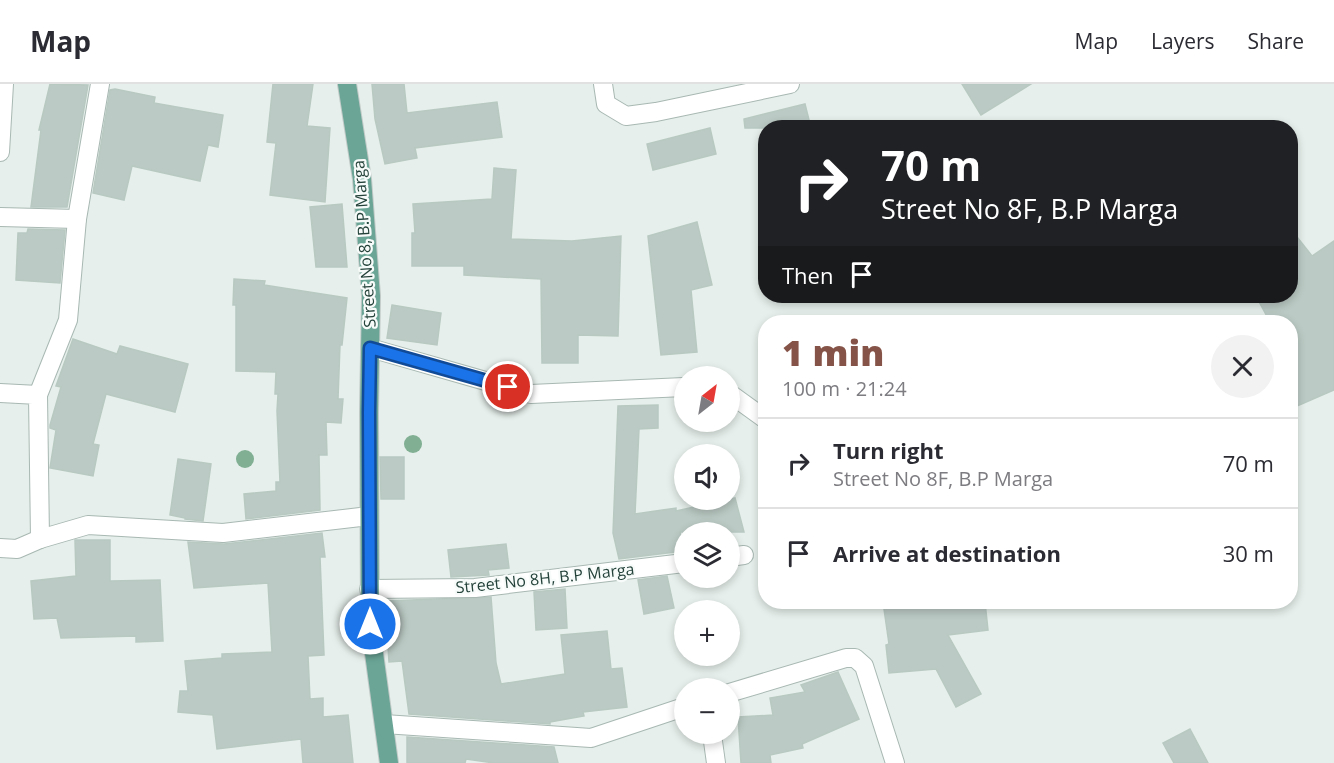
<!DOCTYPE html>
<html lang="en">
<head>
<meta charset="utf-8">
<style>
	body { margin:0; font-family:"Open Sans",sans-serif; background:#f2f2f3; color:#2b2b33; height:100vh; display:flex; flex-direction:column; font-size:22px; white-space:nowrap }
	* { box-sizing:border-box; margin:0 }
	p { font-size:20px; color:#7c7c81 }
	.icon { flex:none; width:33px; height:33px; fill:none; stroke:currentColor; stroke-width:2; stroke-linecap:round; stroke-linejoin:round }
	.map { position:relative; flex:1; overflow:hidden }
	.panel { position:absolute; left:758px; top:231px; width:540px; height:294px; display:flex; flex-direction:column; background:#fff; border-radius:24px; box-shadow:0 3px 9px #0003 }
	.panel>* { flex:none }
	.guide { position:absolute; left:758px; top:36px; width:540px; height:183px; border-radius:24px; box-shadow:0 3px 9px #0003; background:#202124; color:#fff; overflow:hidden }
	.needle { width:39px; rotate:31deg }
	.fabs { position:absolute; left:674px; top:282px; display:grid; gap:12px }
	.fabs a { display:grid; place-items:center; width:66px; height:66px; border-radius:50%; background:#fff; box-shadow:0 3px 9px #0003; font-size:30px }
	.pin { position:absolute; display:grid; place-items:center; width:51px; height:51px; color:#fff; margin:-26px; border:3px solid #fff; border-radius:50%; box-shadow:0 2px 6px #0007 }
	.me { position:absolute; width:66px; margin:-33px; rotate:0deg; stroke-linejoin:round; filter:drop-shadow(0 0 4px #0008) }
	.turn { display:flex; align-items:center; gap:21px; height:126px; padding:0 24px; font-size:27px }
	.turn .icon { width:78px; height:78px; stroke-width:2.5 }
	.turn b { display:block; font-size:42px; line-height:51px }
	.then { display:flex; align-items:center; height:57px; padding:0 24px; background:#0003; gap:12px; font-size:22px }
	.round { display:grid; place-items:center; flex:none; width:63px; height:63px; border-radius:32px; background:#f2f2f3 }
	.head { display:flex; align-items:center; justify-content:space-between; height:102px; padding:0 24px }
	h1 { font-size:36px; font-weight:800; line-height:45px; color:#855347 }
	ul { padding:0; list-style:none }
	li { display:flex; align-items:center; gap:18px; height:90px; padding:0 24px; border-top:2px solid #e1e1e2 }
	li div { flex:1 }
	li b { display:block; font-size:22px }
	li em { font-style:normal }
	header { display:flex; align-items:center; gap:36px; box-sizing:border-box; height:84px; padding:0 30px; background:#fff; border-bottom:2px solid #e1e1e2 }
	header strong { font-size:28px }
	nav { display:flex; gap:33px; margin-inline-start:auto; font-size:21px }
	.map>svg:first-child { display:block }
	.building { fill:#bbcac4; stroke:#b8c9c2; stroke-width:1.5 }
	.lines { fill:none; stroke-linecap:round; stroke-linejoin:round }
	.minor-casing { stroke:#a8b8b2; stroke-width:20 }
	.major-casing { stroke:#c2cac8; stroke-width:20 }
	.minor { stroke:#fff; stroke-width:18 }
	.major { stroke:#6aa596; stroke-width:18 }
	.tree { fill:#80af93 }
	.route-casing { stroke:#114b97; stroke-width:15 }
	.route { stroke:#1a73e8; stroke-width:10 }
	.labels { text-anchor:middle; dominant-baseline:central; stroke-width:4.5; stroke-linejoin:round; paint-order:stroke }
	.street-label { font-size:16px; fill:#24423a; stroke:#f7fbf9 }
</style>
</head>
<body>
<header>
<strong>Map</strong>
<nav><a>Map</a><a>Layers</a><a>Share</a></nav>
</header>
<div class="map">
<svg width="1334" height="679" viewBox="0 0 1334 679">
	<rect width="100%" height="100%" fill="#e6efeb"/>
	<!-- building -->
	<g class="building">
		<path d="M50,0L88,1L67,123H31L41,46H39Z"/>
		<path d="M273,0H313L307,42L330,44L325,118L270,111L276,59L267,58Z"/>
		<path d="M372,0H404L407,29L497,18L502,53L415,64L417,74L385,80L375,35Z"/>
		<path d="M962,0H1031L981,31Z"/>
		<path d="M115,5L155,13L154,19L223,31L218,63L208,61L200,97L132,82L124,116L93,109L110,6Z"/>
		<path d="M805,20L811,44H745L744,35Z"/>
		<path d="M710,44L716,70L653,86L647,60Z"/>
		<path d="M494,84L516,86L511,155L572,157L621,152L618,252L578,251V279H542L541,195L464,191V182H412V149H415L413,120L492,115Z"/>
		<path d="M342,120L347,183H316L310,123Z"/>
		<path d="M697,138L712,201L691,206L697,268L661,271L648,152Z"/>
		<path d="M1290,144L1312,172L1334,157V306L1297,322L1290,307V238H1270L1256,212H1290Z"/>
		<path d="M28,145L65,146L60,199L16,196L18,149H27Z"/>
		<path d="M234,195L265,197L264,201L347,214L342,261H340L338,315H343L341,339L326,338L327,371H319L320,426L246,435L244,410L276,407V398H280L277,327L278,310H275L276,288L236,287V221H233Z"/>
		<path d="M392,221L441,229L437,261L387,254Z"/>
		<path d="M73,255L117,270L120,262L188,280L175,328L106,310L93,360L99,361L93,392L50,384L56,346L50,344V341L61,303L56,302Z"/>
		<path d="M658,321V344L639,345L635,430L676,424V427L735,414L744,448H680L683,467L619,475L613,449L618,322Z"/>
		<path d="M380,373H404V415H381Z"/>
		<path d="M178,375L211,380L203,437L185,435V434L170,431Z"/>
		<path d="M322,449L325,473H320L324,571L308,572L310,615L323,614V633L348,631L353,679H303L301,655L217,665L213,631L178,628L180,607H188L185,577L222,574V570L272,568L268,499L194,504L188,458L224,460Z"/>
		<path d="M75,456H110V497L160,496L163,557L136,558V552L61,554L57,534L34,535L31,497L76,492Z"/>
		<path d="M506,460L509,484L488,486L489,491L451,493L448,466Z"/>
		<path d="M667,492L674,524L644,530L638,496Z"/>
		<path d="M565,505L567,544L536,546L534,508Z"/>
		<path d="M491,513L496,579L501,600L565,590L561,551L607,547L611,585L622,584L627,623L583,628L584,632L550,638V640L409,630L402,577L389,578L385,517Z"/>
		<path d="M883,518H985L988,546L948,551L981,610L956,623L936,585L889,589L886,561L889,560Z"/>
		<path d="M838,588L859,635L802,660L803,664L770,671L771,679H741L738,633L773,631L770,614L805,608L801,601Z"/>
		<path d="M1190,645L1208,679H1174L1163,659Z"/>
		<path d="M407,653L554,663L558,679H494L466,675L465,679H407Z"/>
	</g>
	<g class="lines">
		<defs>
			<g id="minor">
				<path d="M603,0L606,20L626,32L656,28L790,0"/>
				<path d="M0,68L4,0"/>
				<path d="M0,133L77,135"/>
				<path d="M370,264L531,310L684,303"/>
				<path d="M0,309L38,311L40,455L88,441L223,449L369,432"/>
				<path d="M729,309L765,335"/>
				<path d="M38,311L68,236L77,135L100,0"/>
				<path d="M0,464L17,465L40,455"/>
				<path d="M729,473L744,471"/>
				<path d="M369,505L475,504L684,479"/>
				<path d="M729,609L846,574H855L864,582L895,679"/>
				<path d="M384,640L591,654L684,623"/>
				<path d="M712,650L716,679"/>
			</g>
			<path id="major" d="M347,0L362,95L371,212L369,328L370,540L389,679"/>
		</defs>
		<!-- minor casing -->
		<use href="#minor" class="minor-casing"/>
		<!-- major casing -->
		<use href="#major" class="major-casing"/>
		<!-- minor -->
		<use href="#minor" class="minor"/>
		<!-- major -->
		<use href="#major" class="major"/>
	</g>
	<!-- trees -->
	<g class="tree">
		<circle cx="413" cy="360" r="9"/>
		<circle cx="245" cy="375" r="9"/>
	</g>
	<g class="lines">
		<defs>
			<path id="route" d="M370,540L369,328L370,264L508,303"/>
		</defs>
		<!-- route casing -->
		<use href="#route" class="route-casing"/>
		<!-- route -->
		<use href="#route" class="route"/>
	</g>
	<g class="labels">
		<!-- street labels -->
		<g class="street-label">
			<text transform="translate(364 160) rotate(-94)">Street No 8, B.P Marga</text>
			<text transform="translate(545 494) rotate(-6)">Street No 8H, B.P Marga</text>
		</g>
	</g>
</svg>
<div class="fabs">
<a><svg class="needle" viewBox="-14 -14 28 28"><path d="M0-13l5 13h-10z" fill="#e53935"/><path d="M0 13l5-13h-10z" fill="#7c7c81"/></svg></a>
<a><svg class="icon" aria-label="sound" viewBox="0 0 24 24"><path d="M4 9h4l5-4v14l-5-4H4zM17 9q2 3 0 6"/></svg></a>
<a><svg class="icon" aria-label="layers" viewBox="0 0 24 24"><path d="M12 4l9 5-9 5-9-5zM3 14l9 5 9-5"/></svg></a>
<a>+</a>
<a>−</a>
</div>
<div class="pin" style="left:508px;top:303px;background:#d93025"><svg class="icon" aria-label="arrive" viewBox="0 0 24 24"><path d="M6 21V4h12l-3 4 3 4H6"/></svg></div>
<svg class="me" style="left:370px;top:540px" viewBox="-20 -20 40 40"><circle r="17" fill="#1a73e8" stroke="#fff" stroke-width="3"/><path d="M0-11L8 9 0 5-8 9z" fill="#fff"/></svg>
<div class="guide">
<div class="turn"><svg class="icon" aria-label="right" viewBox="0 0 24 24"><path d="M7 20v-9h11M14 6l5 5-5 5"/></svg><div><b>70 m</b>Street No 8F, B.P Marga</div></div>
<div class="then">Then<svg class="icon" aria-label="arrive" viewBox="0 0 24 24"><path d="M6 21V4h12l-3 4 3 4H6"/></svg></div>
</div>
<section class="panel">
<div class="head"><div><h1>1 min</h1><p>100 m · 21:24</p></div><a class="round"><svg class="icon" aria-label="close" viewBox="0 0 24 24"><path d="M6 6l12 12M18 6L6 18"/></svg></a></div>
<ul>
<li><svg class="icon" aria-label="right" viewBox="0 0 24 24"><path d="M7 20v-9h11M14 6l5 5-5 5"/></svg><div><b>Turn right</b><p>Street No 8F, B.P Marga</p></div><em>70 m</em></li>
<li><svg class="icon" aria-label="arrive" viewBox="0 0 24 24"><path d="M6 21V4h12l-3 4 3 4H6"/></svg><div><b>Arrive at destination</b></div><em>30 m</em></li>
</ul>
</section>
</div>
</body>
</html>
